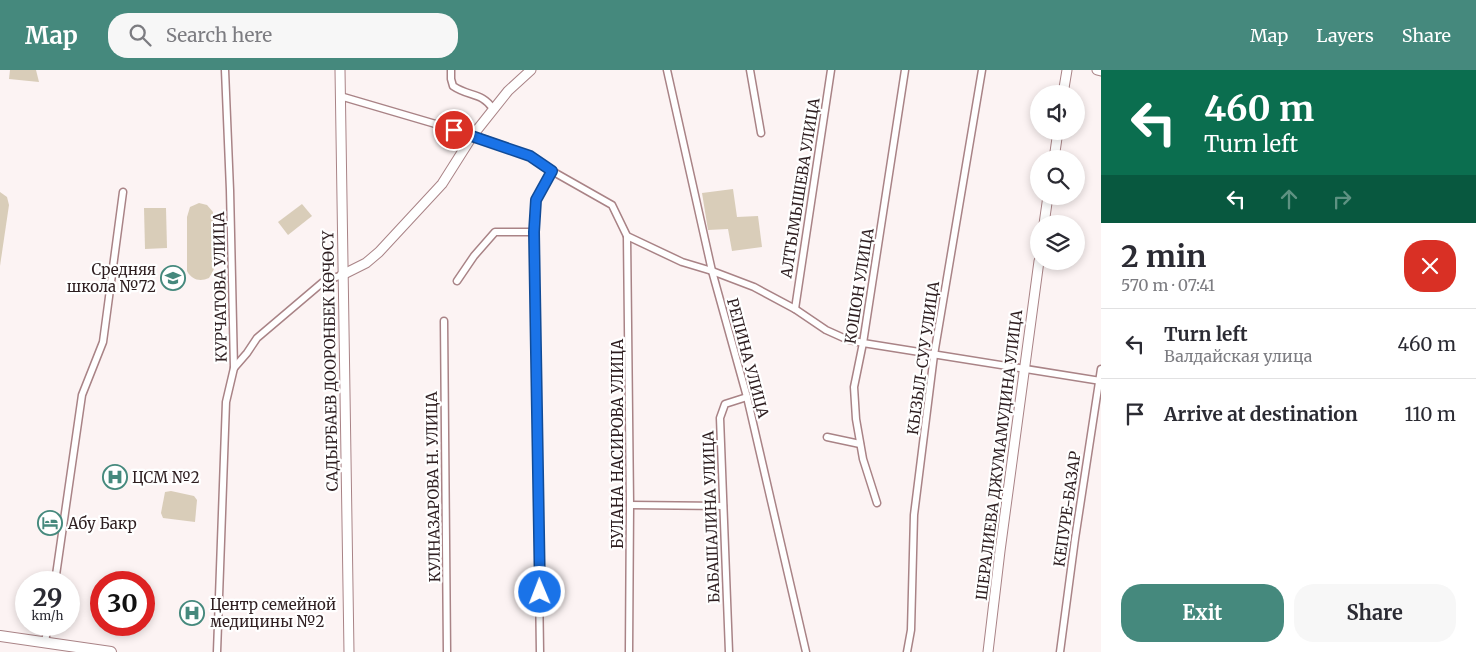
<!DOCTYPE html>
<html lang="en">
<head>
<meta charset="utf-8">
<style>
	body { margin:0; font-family:Merriweather,serif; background:#f7f7f7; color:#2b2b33; height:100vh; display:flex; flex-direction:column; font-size:19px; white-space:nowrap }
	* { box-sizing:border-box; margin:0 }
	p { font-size:16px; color:#7c7c81 }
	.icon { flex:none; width:28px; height:28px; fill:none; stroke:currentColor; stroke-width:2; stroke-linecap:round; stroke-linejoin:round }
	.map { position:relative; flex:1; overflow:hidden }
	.side { display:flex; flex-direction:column; background:#fff; width:375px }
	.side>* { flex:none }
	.banner { background:#0b6e4f; color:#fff; overflow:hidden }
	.controls { position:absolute; left:1030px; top:15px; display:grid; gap:10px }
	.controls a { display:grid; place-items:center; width:55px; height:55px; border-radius:50%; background:#fff; box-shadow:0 2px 8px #0003; font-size:25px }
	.speed { position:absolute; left:15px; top:501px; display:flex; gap:10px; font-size:25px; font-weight:700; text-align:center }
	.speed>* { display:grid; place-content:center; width:65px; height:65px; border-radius:50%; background:#fff; box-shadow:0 2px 8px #0003; line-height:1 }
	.speed small { font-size:12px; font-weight:400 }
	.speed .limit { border:8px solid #d22; background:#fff; color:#111 }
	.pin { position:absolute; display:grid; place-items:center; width:42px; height:42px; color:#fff; margin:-21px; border:2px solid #fff; border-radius:50%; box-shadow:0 1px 5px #0007 }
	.me { position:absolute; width:55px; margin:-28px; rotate:359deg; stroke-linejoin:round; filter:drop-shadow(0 0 4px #0008) }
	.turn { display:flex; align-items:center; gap:18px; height:105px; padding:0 20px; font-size:22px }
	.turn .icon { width:65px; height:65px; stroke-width:2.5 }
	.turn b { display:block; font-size:35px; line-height:42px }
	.lanes { display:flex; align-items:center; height:48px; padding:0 20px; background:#0003; justify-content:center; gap:25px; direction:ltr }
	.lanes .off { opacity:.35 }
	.round { display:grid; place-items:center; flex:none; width:52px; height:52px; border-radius:20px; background:#f7f7f7 }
	.headline { display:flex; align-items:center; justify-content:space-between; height:85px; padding:0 20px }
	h1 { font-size:30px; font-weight:700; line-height:38px }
	.primary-button { display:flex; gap:10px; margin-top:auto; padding:10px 20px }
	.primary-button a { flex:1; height:58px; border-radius:20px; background:#45897d; color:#fff; font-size:20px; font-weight:700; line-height:58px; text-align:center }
	.primary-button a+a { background:#f7f7f7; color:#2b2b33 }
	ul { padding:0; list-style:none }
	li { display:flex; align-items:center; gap:15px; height:70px; padding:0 20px; border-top:1px solid #e1e1e2 }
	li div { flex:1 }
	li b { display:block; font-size:19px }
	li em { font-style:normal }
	header { display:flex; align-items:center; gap:30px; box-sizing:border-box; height:70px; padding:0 25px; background:#45897d; color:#fff }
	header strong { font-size:24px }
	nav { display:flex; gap:28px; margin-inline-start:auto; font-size:18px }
	.search { width:350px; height:45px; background:#f7f7f7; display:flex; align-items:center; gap:12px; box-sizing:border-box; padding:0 18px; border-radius:20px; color:#7c7c81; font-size:19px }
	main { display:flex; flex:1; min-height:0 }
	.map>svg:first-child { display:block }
	.green { fill:#d9cdb9 }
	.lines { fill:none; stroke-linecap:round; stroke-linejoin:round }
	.street-casing { stroke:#a98386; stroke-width:9 }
	.secondary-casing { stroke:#a98386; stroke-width:11 }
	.primary-casing { stroke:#a98386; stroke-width:12 }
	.street { stroke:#fff; stroke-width:6 }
	.secondary { stroke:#fff; stroke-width:9 }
	.primary { stroke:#fff; stroke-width:10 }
	.route-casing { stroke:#114b97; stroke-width:12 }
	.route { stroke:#1a73e8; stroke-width:9 }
	.labels { text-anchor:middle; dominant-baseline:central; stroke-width:4.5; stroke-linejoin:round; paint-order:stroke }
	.street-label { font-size:15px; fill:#2e1e20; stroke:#fff }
	.poi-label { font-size:15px; fill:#2e1e20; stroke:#fff; text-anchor:start }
</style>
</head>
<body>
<header>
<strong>Map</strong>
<div class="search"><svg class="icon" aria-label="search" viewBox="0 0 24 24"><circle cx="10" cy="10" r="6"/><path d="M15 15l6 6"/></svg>Search here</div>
<nav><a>Map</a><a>Layers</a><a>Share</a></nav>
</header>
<main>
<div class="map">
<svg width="1101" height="582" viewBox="0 0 1101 582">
	<rect width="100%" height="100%" fill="#fcf3f3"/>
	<!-- green -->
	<g class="green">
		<path d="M10,0H36L39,12L9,9Z"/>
		<path d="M733,119L737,147L758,146L762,177L732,181L728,159L708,160L702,123Z"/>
		<path d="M0,122L7,127L9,135L0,196Z"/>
		<path d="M199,133L207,135L213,142L214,199L209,208C200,212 192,210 187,201V147L190,137Z"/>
		<path d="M302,134L312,146L288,165L278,152Z"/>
		<path d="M144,138H166L167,178L145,179Z"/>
		<path d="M171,421L194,426L197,430L195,452L163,448L161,443L165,422Z"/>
	</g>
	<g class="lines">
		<defs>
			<g id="street">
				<path d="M451,0V9L453,16C469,27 482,22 493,39"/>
				<path d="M667,0L712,201L747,327L806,582"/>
				<path d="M750,0L761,63"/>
				<path d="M340,26L473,65L530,86L552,101L612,135L627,166L682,192L712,201L754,217L795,239L826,260L846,269L863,273L1101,311"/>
				<path d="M627,166L630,435L629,582"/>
				<path d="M457,211L474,186L495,162H534"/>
				<path d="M795,239L831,0"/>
				<path d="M444,251L447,582"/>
				<path d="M234,298L247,283L257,268L323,212L342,205"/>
				<path d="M827,367L860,374"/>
				<path d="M877,433L863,389L856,349L854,317L863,273L905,0"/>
				<path d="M630,435L723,436"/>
				<path d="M55,512L82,325L103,272L123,122"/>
				<path d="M45,572L48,555"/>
				<path d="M217,582L226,332L234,298L230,120L225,0"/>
				<path d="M540,582L534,162L536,129L552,101"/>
				<path d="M729,582L720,348L725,334L747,327"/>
				<path d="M907,582L911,560L914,445L934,285L982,0"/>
				<path d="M1060,582L1075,469L1101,299"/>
			</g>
			<g id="secondary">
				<path d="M340,0L349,582"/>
				<path d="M1097,0L1101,1"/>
				<path d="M1063,24L1067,0"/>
				<path d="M1054,89L1058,61"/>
				<path d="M1044,154L1048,126"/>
				<path d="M342,205L366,193L379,182L442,114L473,65L508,21L531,0"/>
				<path d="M988,582L1000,481L1039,191"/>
			</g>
			<path id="primary" d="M0,566L111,582"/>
		</defs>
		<!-- street casing -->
		<use href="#street" class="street-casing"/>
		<!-- secondary casing -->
		<use href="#secondary" class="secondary-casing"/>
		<!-- primary casing -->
		<use href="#primary" class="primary-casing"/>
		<!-- street -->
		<use href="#street" class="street"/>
		<!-- secondary -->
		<use href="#secondary" class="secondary"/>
		<!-- primary -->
		<use href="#primary" class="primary"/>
	</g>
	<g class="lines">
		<defs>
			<path id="route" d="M454,60L530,86L552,101L536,130L534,162L540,522"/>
		</defs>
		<!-- route casing -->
		<use href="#route" class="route-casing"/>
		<!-- route -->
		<use href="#route" class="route"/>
	</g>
	<!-- icons -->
	<defs>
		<symbol id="school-ring" viewBox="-11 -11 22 22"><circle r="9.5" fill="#fff" stroke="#45897d" stroke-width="1.5"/><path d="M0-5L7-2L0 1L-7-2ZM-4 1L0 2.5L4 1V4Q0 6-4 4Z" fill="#45897d"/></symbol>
		<symbol id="hospital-ring" viewBox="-11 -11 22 22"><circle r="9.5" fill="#fff" stroke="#45897d" stroke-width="1.5"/><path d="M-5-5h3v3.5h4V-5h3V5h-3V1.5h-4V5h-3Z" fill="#45897d"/></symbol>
		<symbol id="hotel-ring" viewBox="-11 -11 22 22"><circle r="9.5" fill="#fff" stroke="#45897d" stroke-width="1.5"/><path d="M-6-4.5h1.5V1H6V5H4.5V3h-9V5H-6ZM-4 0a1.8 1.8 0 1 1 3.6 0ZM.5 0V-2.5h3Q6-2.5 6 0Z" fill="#45897d"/></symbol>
	</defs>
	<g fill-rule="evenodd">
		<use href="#school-ring" x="159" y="194" width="28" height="28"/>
		<use href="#hospital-ring" x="101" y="393" width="28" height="28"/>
		<use href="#hotel-ring" x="36" y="439" width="28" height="28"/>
		<use href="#hospital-ring" x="178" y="529" width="28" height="28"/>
	</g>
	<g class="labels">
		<!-- street labels -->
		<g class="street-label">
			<text transform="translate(800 118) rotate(-81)">АЛТЫМЫШЕВА УЛИЦА</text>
			<text transform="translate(859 216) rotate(-81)">КОШОН УЛИЦА</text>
			<text transform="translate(220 217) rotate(-91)">КУРЧАТОВА УЛИЦА</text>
			<text transform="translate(748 288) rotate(75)">РЕПИНА УЛИЦА</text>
			<text transform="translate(923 288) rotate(-82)">КЫЗЫЛ-СУУ УЛИЦА</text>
			<text transform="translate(330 291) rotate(-91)">САДЫРБАЕВ ДООРОНБЕК КӨЧӨСҮ</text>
			<text transform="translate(617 374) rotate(-90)">БУЛАНА НАСИРОВА УЛИЦА</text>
			<text transform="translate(999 385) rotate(-83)">ШЕРАЛИЕВА ДЖУМАМУДИНА УЛИЦА</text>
			<text transform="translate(433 417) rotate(-91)">КУЛНАЗАРОВА Н. УЛИЦА</text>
			<text transform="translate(1067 439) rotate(-82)">КЕПУРЕ-БАЗАР</text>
			<text transform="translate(711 447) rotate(-92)">БАБАШАЛИНА УЛИЦА</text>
		</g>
		<!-- poi labels -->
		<g class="poi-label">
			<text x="156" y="199" text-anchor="end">Средняя<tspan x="156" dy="17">школа №72</tspan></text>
			<text x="132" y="407">ЦСМ №2</text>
			<text x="68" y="453">Абу Бакр</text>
			<text x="210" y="534">Центр семейной<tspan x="210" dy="17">медицины №2</tspan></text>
		</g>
	</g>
</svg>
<div class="controls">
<a><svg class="icon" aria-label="sound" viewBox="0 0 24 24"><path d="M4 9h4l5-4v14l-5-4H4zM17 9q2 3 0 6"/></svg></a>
<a><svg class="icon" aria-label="search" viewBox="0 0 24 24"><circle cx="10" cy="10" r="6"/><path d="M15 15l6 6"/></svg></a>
<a><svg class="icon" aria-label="layers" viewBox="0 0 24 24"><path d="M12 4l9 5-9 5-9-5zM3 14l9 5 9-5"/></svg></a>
</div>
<div class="speed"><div>29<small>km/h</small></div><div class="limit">30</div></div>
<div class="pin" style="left:454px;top:60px;background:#d93025"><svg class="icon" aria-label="arrive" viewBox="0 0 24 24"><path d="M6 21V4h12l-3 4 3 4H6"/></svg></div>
<svg class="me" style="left:540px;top:522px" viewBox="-20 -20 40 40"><circle r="17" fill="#1a73e8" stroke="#fff" stroke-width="3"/><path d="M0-11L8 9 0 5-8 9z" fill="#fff"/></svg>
</div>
<section class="side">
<div class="banner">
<div class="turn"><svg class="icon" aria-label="left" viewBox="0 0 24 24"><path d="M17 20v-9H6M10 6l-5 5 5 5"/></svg><div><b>460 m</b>Turn left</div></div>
<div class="lanes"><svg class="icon" aria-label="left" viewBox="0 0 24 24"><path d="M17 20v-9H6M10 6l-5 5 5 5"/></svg><svg class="icon off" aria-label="ahead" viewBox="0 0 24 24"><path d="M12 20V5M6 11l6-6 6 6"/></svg><svg class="icon off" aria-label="right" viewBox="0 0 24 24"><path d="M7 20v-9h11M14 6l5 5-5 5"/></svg></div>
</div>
<div class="headline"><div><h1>2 min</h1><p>570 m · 07:41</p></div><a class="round" style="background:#d93025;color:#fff"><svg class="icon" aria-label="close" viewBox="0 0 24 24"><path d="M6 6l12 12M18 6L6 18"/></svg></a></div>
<ul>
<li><svg class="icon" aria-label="left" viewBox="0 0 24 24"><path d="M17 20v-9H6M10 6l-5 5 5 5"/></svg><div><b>Turn left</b><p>Валдайская улица</p></div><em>460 m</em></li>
<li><svg class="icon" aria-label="arrive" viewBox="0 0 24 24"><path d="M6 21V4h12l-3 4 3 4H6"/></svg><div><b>Arrive at destination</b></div><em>110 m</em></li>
</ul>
<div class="primary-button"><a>Exit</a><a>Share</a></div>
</section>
</main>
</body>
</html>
